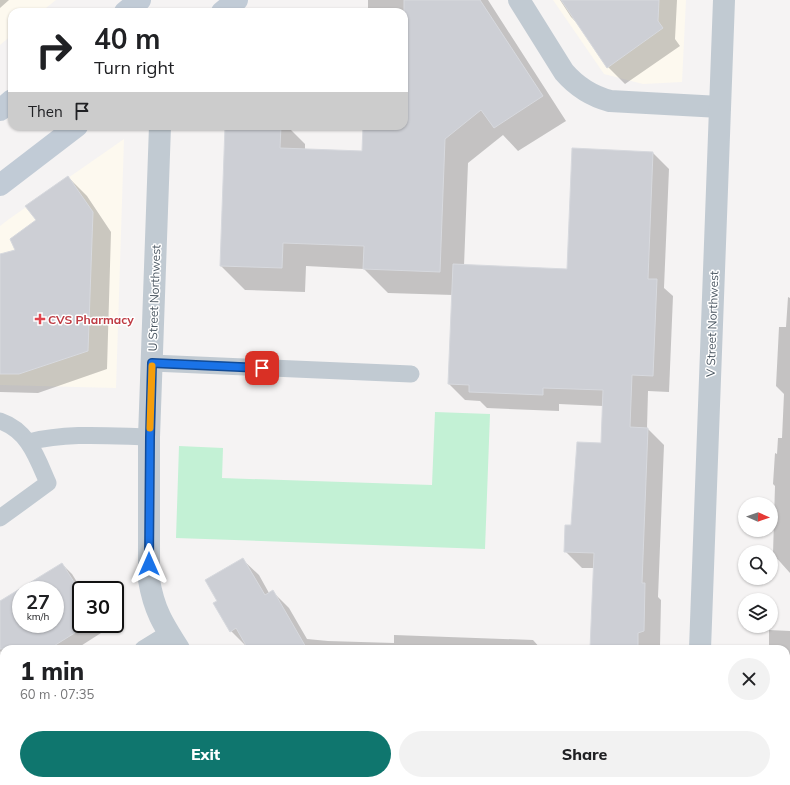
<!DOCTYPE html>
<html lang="en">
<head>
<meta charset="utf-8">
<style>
	body { margin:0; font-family:Mulish,sans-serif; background:#f2f2f2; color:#202124; height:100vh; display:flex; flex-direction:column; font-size:15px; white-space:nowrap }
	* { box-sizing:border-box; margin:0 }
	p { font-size:13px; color:#757577 }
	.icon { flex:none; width:22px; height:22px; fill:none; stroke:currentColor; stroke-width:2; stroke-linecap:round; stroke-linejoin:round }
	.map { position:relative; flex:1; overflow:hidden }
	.drawer { position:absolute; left:0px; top:645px; width:790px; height:140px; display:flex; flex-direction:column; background:#fff; border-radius:12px 12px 0 0; box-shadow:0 1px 3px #0004 }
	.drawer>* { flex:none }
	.guide { position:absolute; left:8px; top:8px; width:400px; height:122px; border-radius:12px; box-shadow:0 1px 3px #0004; background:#fff; color:#202124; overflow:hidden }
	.needle { width:26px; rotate:92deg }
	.controls { position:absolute; left:738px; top:497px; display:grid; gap:8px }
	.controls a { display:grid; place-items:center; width:40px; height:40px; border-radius:50%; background:#fff; box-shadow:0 1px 3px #0004; font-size:20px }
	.speed { position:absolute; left:12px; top:581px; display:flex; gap:8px; font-size:20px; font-weight:700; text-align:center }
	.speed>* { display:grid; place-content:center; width:52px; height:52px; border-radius:50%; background:#fff; box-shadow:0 1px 3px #0004; line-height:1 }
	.speed small { font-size:10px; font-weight:400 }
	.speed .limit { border:2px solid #111; border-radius:6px; background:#fff; color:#111 }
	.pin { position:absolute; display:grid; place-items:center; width:34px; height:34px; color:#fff; margin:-17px; border-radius:8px; box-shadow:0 2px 6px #0006 }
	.me { position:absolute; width:44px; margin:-22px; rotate:0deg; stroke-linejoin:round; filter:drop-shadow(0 0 3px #0008) }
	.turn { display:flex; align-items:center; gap:14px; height:84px; padding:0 20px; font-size:18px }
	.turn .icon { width:52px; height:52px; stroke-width:2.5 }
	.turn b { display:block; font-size:28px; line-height:34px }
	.then { display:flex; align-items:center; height:38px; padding:0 20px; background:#0003; gap:8px; font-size:15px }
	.round { display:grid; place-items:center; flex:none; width:42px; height:42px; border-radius:21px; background:#f2f2f2 }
	.headline { display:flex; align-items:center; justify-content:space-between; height:68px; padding:0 20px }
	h1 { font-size:24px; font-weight:800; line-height:30px }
	.cta { display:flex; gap:8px; margin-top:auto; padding:8px 20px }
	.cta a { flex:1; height:46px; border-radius:24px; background:#0f766e; color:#fff; font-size:16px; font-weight:800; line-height:46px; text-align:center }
	.cta a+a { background:#f2f2f2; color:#202124 }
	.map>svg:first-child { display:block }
	.commercial { fill:#fdf9ef }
	.green { fill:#c3f1d5 }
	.shadow { fill:#0003; fill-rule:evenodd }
	.building { fill:#cdcfd5; stroke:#d7d9de; fill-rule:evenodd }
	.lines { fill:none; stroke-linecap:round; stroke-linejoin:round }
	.lane { stroke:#c1cad2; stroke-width:17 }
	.street { stroke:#c1cad2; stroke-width:22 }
	.secondary { stroke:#c1cbd6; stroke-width:22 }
	.route-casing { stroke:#114b97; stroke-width:10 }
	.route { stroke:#1a73e8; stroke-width:7 }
	.slow { stroke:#f59e0b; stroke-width:7 }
	.health-dot { fill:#e0444e; stroke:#fff; stroke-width:1.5 }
	.labels { text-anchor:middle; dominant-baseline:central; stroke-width:3; stroke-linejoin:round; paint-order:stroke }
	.street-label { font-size:12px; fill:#4a5661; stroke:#fff }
	.health-label { font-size:12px; font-weight:bold; fill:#be3a42; stroke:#fff; text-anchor:start }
</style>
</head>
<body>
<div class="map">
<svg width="790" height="785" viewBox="0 0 790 785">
	<rect width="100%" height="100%" fill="#f5f3f3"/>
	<!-- commercial -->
	<g class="commercial">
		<path d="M0,0H56L41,12H12V35L0,45Z"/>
		<path d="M553,0H686L682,82L643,84L604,74Z"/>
		<path d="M124,139L116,388L0,385V226L9,219Z"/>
	</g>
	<!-- green -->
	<path class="green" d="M435,412L490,414L485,549L176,538L179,446L223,448L222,478L432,485Z"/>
	<!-- shadow -->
	<g class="shadow">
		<path d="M0,0H9L0,8Z"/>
		<path d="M368,0H488L566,121L518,151L503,135L468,163L464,266L568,270L653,153L669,169L664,288L673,296L669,392L648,391L647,428L664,445L658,597L661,600L660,647L655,649H591L594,568H582L565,551L572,526L602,444L603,406L559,404V411L487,408L480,401L465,400L449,384L453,295L388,293L364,269L306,266L305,292L245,290L221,266L226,126H287L305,144V150L363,152L364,126H404V12H368Z"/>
		<path d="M560,0H677L675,39L680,46L625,84L608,67L579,25L571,17Z"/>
		<path d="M68,177L87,196L111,232L107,369L38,393L0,392V256L17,250Z"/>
		<path d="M788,297L790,298V573L773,554L775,486L773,484L775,453L777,454L778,438H782L784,394L776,386L779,327H786Z"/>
		<path d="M242,559L259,575L269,593L272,591L289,608L307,639L328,641L394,643V635L533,640L541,649H249L231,631L219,601Z"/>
		<path d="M62,564L72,574L82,590L81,624H98L96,625L101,633L76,649H4V655L0,651V602ZM21,590H55V624H21Z"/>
		<path d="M769,630L790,631V716L786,715V649H769Z"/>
		<path d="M79,781H185L187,785H81Z"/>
	</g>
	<!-- building -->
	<g class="building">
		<path d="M404,0H480L543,96L494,128L481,110L445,139L440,272L363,269L364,246L283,243L282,268L220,266L225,126H281L280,148L362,151L363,126H404Z"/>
		<path d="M561,0H659L658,21L663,28L607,68Z"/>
		<path d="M572,148L653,152L648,279H657L653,376L632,375L630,427L648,428L642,583H645L644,631L638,633V649H590L594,553L564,552L565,525H571L577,442L601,443L603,390L543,388V395L469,392V385L448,384L453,264L567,269Z"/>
		<path d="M68,176L93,212L88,351L19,374H0V254L15,250L10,239L36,220L25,206Z"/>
		<path d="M243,558L265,595L273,590L307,649H248L236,628L230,632L213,603L217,601L205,580Z"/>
		<path d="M62,563L81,593V629L49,649H0V601ZM21,590H55V624H21Z"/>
	</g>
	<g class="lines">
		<!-- lane -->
		<g class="lane">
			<path d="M152,363L411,374"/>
			<path d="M0,421C29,431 37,458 48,483L0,518"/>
			<path d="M29,442C68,432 110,436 149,437"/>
			<path d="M143,649L169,633"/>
			<path d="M0,736L4,734"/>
		</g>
		<!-- street -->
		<g class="street">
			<path d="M519,0L564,72C577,87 591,96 610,101L720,107"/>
			<path d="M160,126L149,437V580C154,610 163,624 179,649"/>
			<path d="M700,649L724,0"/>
			<path d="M786,767H790"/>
		</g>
		<!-- secondary -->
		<g class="secondary">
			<path d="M125,12L140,0"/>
			<path d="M222,12L237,0"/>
			<path d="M0,110L12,100"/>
			<path d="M0,185L77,126"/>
		</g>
	</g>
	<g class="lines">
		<defs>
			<path id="route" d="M149,564L150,437L152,363L262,368"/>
		</defs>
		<!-- route casing -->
		<use href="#route" class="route-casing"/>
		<!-- route -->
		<use href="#route" class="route"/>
		<!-- slow -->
		<path class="slow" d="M150,428L152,366"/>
	</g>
	<!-- markers -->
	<path class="health-dot" d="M38 313h4v4h4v4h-4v4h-4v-4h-4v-4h4z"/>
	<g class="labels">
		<!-- street labels -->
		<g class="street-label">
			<text transform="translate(154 298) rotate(-88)">U Street Northwest</text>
			<text transform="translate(712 324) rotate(-88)">V Street Northwest</text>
		</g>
		<!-- health labels -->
		<g class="health-label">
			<text x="48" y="319">CVS Pharmacy</text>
		</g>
	</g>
</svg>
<div class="controls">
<a><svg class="needle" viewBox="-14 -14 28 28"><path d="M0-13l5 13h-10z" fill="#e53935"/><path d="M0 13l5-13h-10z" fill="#757577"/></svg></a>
<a><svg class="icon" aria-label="search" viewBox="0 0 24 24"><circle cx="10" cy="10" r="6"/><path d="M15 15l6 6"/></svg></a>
<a><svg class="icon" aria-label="layers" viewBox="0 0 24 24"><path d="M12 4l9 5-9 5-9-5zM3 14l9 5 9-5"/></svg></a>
</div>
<div class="speed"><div>27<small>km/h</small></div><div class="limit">30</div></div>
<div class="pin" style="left:262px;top:368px;background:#d93025"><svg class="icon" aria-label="arrive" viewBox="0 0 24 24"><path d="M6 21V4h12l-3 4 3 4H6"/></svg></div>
<svg class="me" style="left:149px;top:564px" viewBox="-20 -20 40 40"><path d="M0-17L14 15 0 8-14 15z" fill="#1a73e8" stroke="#fff" stroke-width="4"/></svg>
<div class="guide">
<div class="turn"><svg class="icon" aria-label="right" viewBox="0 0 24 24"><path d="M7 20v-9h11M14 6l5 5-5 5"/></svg><div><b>40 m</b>Turn right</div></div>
<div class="then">Then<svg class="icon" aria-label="arrive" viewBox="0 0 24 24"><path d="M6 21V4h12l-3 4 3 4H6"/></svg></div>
</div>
<section class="drawer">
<div class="headline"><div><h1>1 min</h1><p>60 m · 07:35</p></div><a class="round"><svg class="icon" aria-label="close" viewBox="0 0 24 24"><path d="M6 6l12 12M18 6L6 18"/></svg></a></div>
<div class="cta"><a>Exit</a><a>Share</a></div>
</section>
</div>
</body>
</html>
